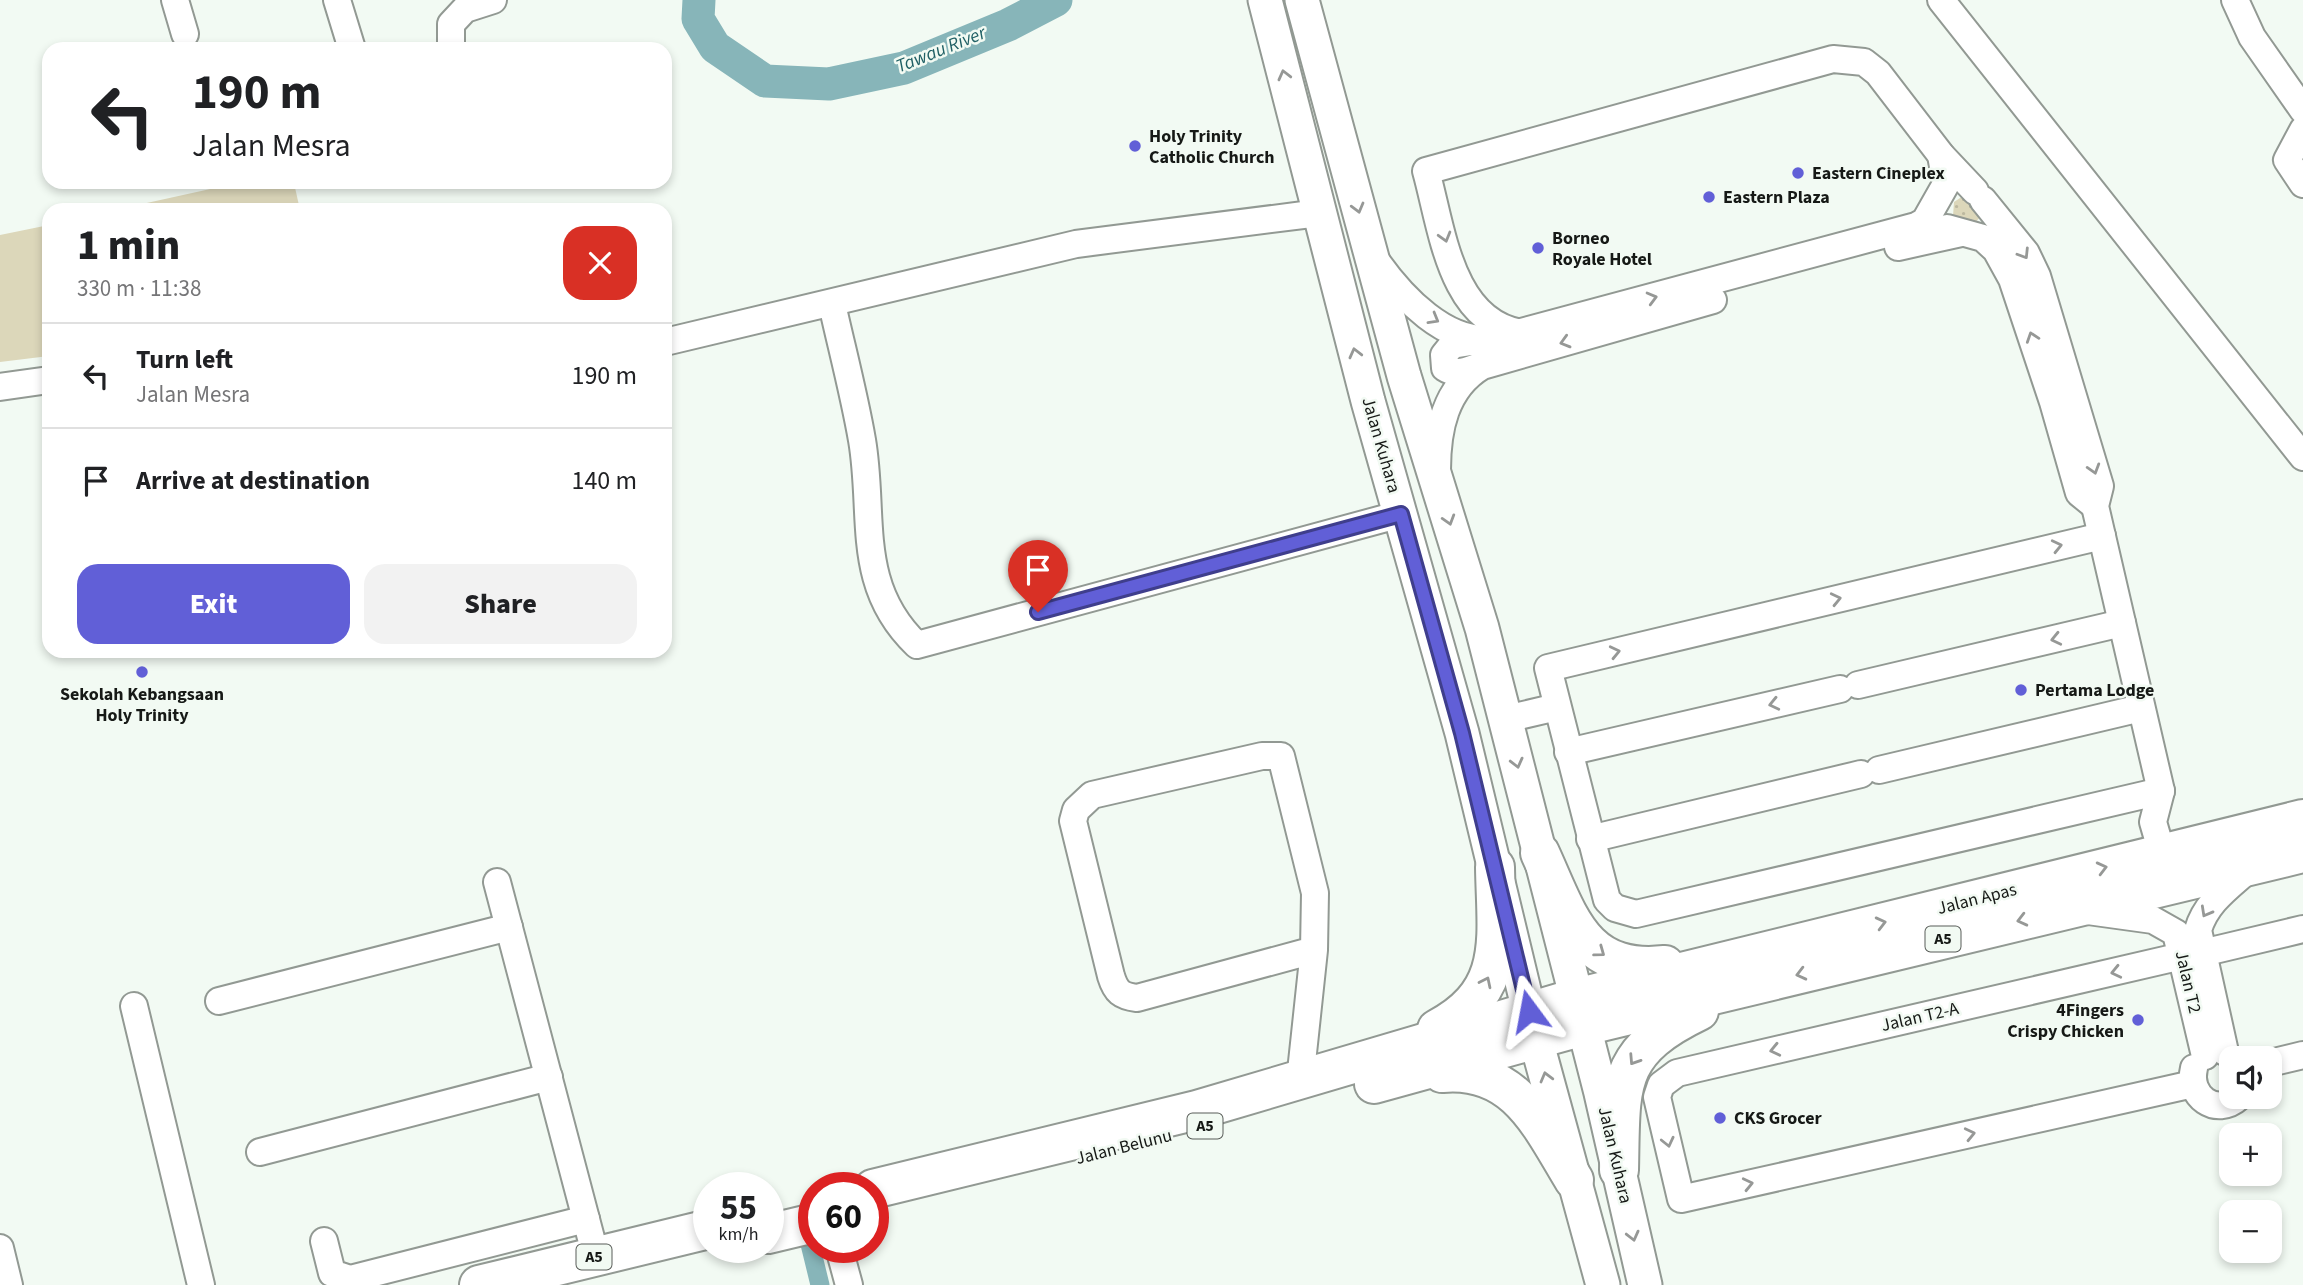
<!DOCTYPE html>
<html lang="en">
<head>
<meta charset="utf-8">
<style>
	body { margin:0; font-family:"Source Sans 3",sans-serif; background:#f2f2f2; color:#202124; height:100vh; display:flex; flex-direction:column; font-size:26px; white-space:nowrap }
	* { box-sizing:border-box; margin:0 }
	p { font-size:23px; color:#757577 }
	.icon { flex:none; width:38px; height:38px; fill:none; stroke:currentColor; stroke-width:2; stroke-linecap:round; stroke-linejoin:round }
	.map { position:relative; flex:1; overflow:hidden }
	.drawer { position:absolute; left:42px; top:203px; width:630px; height:455px; display:flex; flex-direction:column; background:#fff; border-radius:21px; box-shadow:0 4px 10px #0003 }
	.drawer>* { flex:none }
	.hud { position:absolute; left:42px; top:42px; width:630px; height:147px; border-radius:21px; box-shadow:0 4px 10px #0003; background:#fff; color:#202124; overflow:hidden }
	.buttons { position:absolute; left:2219px; top:1046px; display:grid; gap:14px }
	.buttons a { display:grid; place-items:center; width:63px; height:63px; border-radius:14px; background:#fff; box-shadow:0 4px 10px #0003; font-size:35px }
	.speed { position:absolute; left:693px; top:1172px; display:flex; gap:14px; font-size:35px; font-weight:700; text-align:center }
	.speed>* { display:grid; place-content:center; width:91px; height:91px; border-radius:50%; background:#fff; box-shadow:0 4px 10px #0003; line-height:1 }
	.speed small { font-size:18px; font-weight:400 }
	.speed .limit { border:10px solid #d22; background:#fff; color:#111 }
	.pin { position:absolute; display:grid; place-items:center; width:60px; height:60px; color:#fff; margin:-72px -30px; border-radius:50% 50% 50% 0; rotate:-45deg; box-shadow:0 0 7px #0007 }
	.pin .icon { rotate:45deg }
	.me { position:absolute; width:77px; margin:-38px; rotate:347deg; stroke-linejoin:round; filter:drop-shadow(0 0 5px #0008) }
	.turn { display:flex; align-items:center; gap:24px; height:147px; padding:0 35px; font-size:32px }
	.turn .icon { width:91px; height:91px; stroke-width:2.5 }
	.turn b { display:block; font-size:49px; line-height:60px }
	.round { display:grid; place-items:center; flex:none; width:74px; height:74px; border-radius:21px; background:#f2f2f2 }
	.headline { display:flex; align-items:center; justify-content:space-between; height:119px; padding:0 35px }
	h1 { font-size:42px; font-weight:800; line-height:52px }
	.button { display:flex; gap:14px; margin-top:auto; padding:14px 35px }
	.button a { flex:1; height:80px; border-radius:21px; background:#615fd7; color:#fff; font-size:28px; font-weight:800; line-height:80px; text-align:center }
	.button a+a { background:#f2f2f2; color:#202124 }
	ul { padding:0; list-style:none }
	li { display:flex; align-items:center; gap:21px; height:105px; padding:0 35px; border-top:2px solid #e0e0e0 }
	li div { flex:1 }
	li b { display:block; font-size:26px }
	li em { font-style:normal }
	.map>svg:first-child { display:block }
	.grass { fill:url(#grass-dots) }
	.pitch { fill:#dcd7ba }
	.lines { fill:none; stroke-linecap:round; stroke-linejoin:round }
	.canal { stroke:#87b5b9; stroke-width:19 }
	.river { stroke:#87b5b9; stroke-width:33 }
	.minor-casing { stroke:#929993; stroke-width:30 }
	.major-casing { stroke:#929993; stroke-width:37 }
	.highway-casing { stroke:#929993; stroke-width:42 }
	.minor { stroke:#fff; stroke-width:26 }
	.major { stroke:#fff; stroke-width:33 }
	.highway { stroke:#fff; stroke-width:38 }
	.oneway { stroke:#969896 }
	.route-casing { stroke:#3f3e8c; stroke-width:18 }
	.route { stroke:#615fd7; stroke-width:12 }
	.poi-dot { fill:#615fd7; stroke:#f2faf3; stroke-width:2.5 }
	.labels { text-anchor:middle; dominant-baseline:central; stroke-width:5; stroke-linejoin:round; paint-order:stroke }
	.shield { fill:#f2faf3; stroke:#585c58; stroke-width:2 }
	.shield-label { font-size:16px; font-weight:bold; fill:#161916 }
	.poi-label { font-size:18px; font-weight:bold; fill:#161916; stroke:#f2faf3; text-anchor:start }
	.street-label { font-size:18px; fill:#161916; stroke:#f2faf3 }
	.water-label { font-size:19px; font-style:italic; fill:#206065; stroke:#f2faf3 }
</style>
</head>
<body>
<div class="map">
<svg width="2303" height="1285" viewBox="0 0 2303 1285">
	<defs>
		<pattern id="grass-dots" width="8" height="8" patternUnits="userSpaceOnUse" patternTransform="scale(1.75)"><rect width="8" height="8" fill="#dcd7ba"/><path d="M2 2h.1M6 6h.1" fill="none" stroke="#bcb89f" stroke-width="1.8" stroke-linecap="round"/></pattern>
	</defs>
	<rect width="100%" height="100%" fill="#f2faf3"/>
	<!-- grass -->
	<path class="grass" d="M1963,196L1983,214L1973,225L1953,216L1954,202Z"/>
	<!-- pitch -->
	<g class="pitch">
		<path d="M242,182L294,183L300,210H115Z"/>
		<path d="M49,225V356L0,362V235Z"/>
	</g>
	<g class="lines">
		<!-- canal -->
		<path class="canal" d="M810,1244L820,1285"/>
		<!-- river -->
		<path class="river" d="M699,0L698,19L715,47L765,81L829,84L904,68L1008,25L1056,0"/>
		<defs>
			<g id="minor">
				<path d="M175,0L185,34"/>
				<path d="M337,0L352,49"/>
				<path d="M1941,0L2303,457"/>
				<path d="M2235,0L2252,37L2303,110"/>
				<path d="M451,49V24L465,9L493,0"/>
				<path d="M2303,130L2287,160L2303,184"/>
				<path d="M1983,200L2026,253L2037,276L2100,486L2095,506L2161,791L2153,822L2162,853"/>
				<path d="M1947,228L1983,238L1996,250L2012,279L2053,402L2079,493L2095,506"/>
				<path d="M1898,247L1961,233"/>
				<path d="M1377,262C1402,297 1446,345 1495,339L1916,226L1925,221L1946,184L1941,155"/>
				<path d="M832,304C842,349 854,394 862,440C875,515 854,585 917,645L1401,514"/>
				<path d="M1521,333C1450,321 1442,228 1426,171L1833,59L1864,62L1878,73L1941,155L1975,191"/>
				<path d="M665,342L1076,244L1319,213"/>
				<path d="M1480,366C1467,370 1457,376 1445,368L1444,355L1452,345L1483,340"/>
				<path d="M0,387L49,380"/>
				<path d="M1437,470C1437,430 1445,388 1482,366L1713,300"/>
				<path d="M2102,536L1548,668L1607,900L1615,908L1636,914L2161,791"/>
				<path d="M1858,685L2122,623"/>
				<path d="M1506,719L1557,707"/>
				<path d="M1568,752L1840,689"/>
				<path d="M1879,770L2141,708"/>
				<path d="M1590,839L1861,774"/>
				<path d="M497,882L596,1257"/>
				<path d="M2088,911L2153,920L2176,933L2205,1056"/>
				<path d="M2202,953L2303,929"/>
				<path d="M2182,956L1677,1073L1661,1085L1657,1097L1681,1199L2193,1084"/>
				<path d="M219,1001L509,927"/>
				<path d="M134,1006L201,1285"/>
				<path d="M2225,1052L2198,930C2206,902 2229,887 2250,868"/>
				<path d="M2270,1063L2303,1055"/>
				<path d="M2194,1068C2187,1096 2216,1118 2239,1097"/>
				<path d="M1300,1081L1314,950L1315,893L1281,756H1262L1092,795L1076,810L1073,821L1111,976C1116,992 1121,996 1137,998L1314,950"/>
				<path d="M260,1152L549,1077"/>
				<path d="M324,1241L332,1273L350,1279L586,1219"/>
				<path d="M0,1248L9,1285"/>
				<path d="M839,1248L849,1285"/>
			</g>
			<g id="major">
				<path d="M1265,0L1368,401L1462,733L1536,1040L1603,1285"/>
				<path d="M1302,0L1404,376L1482,628L1601,1093L1645,1285"/>
			</g>
			<g id="highway">
				<path d="M1540,853C1569,916 1582,974 1665,965"/>
				<path d="M1437,1029C1509,991 1496,938 1495,867"/>
				<path d="M1442,1073C1516,1066 1541,1126 1574,1180"/>
				<path d="M1374,1084L1584,1026L2303,853"/>
				<path d="M1619,1170C1621,1085 1614,1052 1699,1011"/>
				<path d="M873,1189L1197,1110L1576,998L2303,819"/>
				<path d="M768,1234L814,1223"/>
				<path d="M479,1285L709,1229"/>
			</g>
		</defs>
		<!-- minor casing -->
		<use href="#minor" class="minor-casing"/>
		<!-- major casing -->
		<use href="#major" class="major-casing"/>
		<!-- highway casing -->
		<use href="#highway" class="highway-casing"/>
		<!-- minor -->
		<use href="#minor" class="minor"/>
		<!-- major -->
		<use href="#major" class="major"/>
		<!-- highway -->
		<use href="#highway" class="highway"/>
	</g>
	<!-- one-way arrows -->
	<defs><path id="oneway-chevron" d="M-2-3.5L2.5 0L-2 3.5" fill="none" stroke-width="1.6" stroke-linecap="round" stroke-linejoin="round" transform="scale(1.75)"/></defs>
	<g class="oneway">
		<use href="#oneway-chevron" transform="translate(1284 75) rotate(-104)"/>
		<use href="#oneway-chevron" transform="translate(1358 208) rotate(75)"/>
		<use href="#oneway-chevron" transform="translate(1445 237) rotate(74)"/>
		<use href="#oneway-chevron" transform="translate(2024 254) rotate(58)"/>
		<use href="#oneway-chevron" transform="translate(1652 298) rotate(-15)"/>
		<use href="#oneway-chevron" transform="translate(1434 319) rotate(30)"/>
		<use href="#oneway-chevron" transform="translate(2032 337) rotate(-109)"/>
		<use href="#oneway-chevron" transform="translate(1565 342) rotate(164)"/>
		<use href="#oneway-chevron" transform="translate(1355 353) rotate(-104)"/>
		<use href="#oneway-chevron" transform="translate(2094 469) rotate(73)"/>
		<use href="#oneway-chevron" transform="translate(1449 520) rotate(73)"/>
		<use href="#oneway-chevron" transform="translate(2057 546) rotate(-13)"/>
		<use href="#oneway-chevron" transform="translate(1836 599) rotate(-13)"/>
		<use href="#oneway-chevron" transform="translate(2056 639) rotate(167)"/>
		<use href="#oneway-chevron" transform="translate(1615 652) rotate(-13)"/>
		<use href="#oneway-chevron" transform="translate(1774 704) rotate(167)"/>
		<use href="#oneway-chevron" transform="translate(1517 763) rotate(76)"/>
		<use href="#oneway-chevron" transform="translate(2102 868) rotate(-14)"/>
		<use href="#oneway-chevron" transform="translate(2206 912) rotate(119)"/>
		<use href="#oneway-chevron" transform="translate(2022 920) rotate(166)"/>
		<use href="#oneway-chevron" transform="translate(1881 923) rotate(-14)"/>
		<use href="#oneway-chevron" transform="translate(1600 952) rotate(36)"/>
		<use href="#oneway-chevron" transform="translate(2116 972) rotate(167)"/>
		<use href="#oneway-chevron" transform="translate(1801 974) rotate(166)"/>
		<use href="#oneway-chevron" transform="translate(1486 982) rotate(-64)"/>
		<use href="#oneway-chevron" transform="translate(1775 1050) rotate(167)"/>
		<use href="#oneway-chevron" transform="translate(1634 1060) rotate(123)"/>
		<use href="#oneway-chevron" transform="translate(1546 1077) rotate(-105)"/>
		<use href="#oneway-chevron" transform="translate(1970 1134) rotate(-13)"/>
		<use href="#oneway-chevron" transform="translate(1668 1142) rotate(77)"/>
		<use href="#oneway-chevron" transform="translate(1748 1184) rotate(-13)"/>
		<use href="#oneway-chevron" transform="translate(1633 1236) rotate(76)"/>
	</g>
	<g class="lines">
		<defs>
			<path id="route" d="M1038,612L1401,514L1462,733L1529,1011"/>
		</defs>
		<!-- route casing -->
		<use href="#route" class="route-casing"/>
		<!-- route -->
		<use href="#route" class="route"/>
	</g>
	<!-- markers -->
	<g class="poi-dot">
		<circle cx="1135" cy="146" r="7"/>
		<circle cx="1798" cy="173" r="7"/>
		<circle cx="1709" cy="197" r="7"/>
		<circle cx="1538" cy="248" r="7"/>
		<circle cx="142" cy="672" r="7"/>
		<circle cx="2021" cy="690" r="7"/>
		<circle cx="2138" cy="1020" r="7"/>
		<circle cx="1720" cy="1118" r="7"/>
	</g>
	<g class="labels">
		<!-- shield labels -->
		<g class="shield">
			<rect x="1925.5" y="926.5" width="35" height="25" rx="5"/>
			<rect x="1187.5" y="1113.5" width="35" height="25" rx="5"/>
			<rect x="576.5" y="1244.5" width="35" height="25" rx="5"/>
		</g>
		<g class="shield-label">
			<text x="1943" y="939">A5</text>
			<text x="1205" y="1126">A5</text>
			<text x="594" y="1257">A5</text>
		</g>
		<!-- poi labels -->
		<g class="poi-label">
			<text x="1149" y="136">Holy Trinity<tspan x="1149" dy="21">Catholic Church</tspan></text>
			<text x="1812" y="173">Eastern Cineplex</text>
			<text x="1723" y="197">Eastern Plaza</text>
			<text x="1552" y="238">Borneo<tspan x="1552" dy="21">Royale Hotel</tspan></text>
			<text x="2035" y="690">Pertama Lodge</text>
			<text x="142" y="694" text-anchor="middle">Sekolah Kebangsaan<tspan x="142" dy="21">Holy Trinity</tspan></text>
			<text x="2124" y="1010" text-anchor="end">4Fingers<tspan x="2124" dy="21">Crispy Chicken</tspan></text>
			<text x="1734" y="1118">CKS Grocer</text>
		</g>
		<!-- street labels -->
		<g class="street-label">
			<text transform="translate(1381 445) rotate(74)">Jalan Kuhara</text>
			<text transform="translate(1977 899) rotate(-14)">Jalan Apas</text>
			<text transform="translate(2188 982) rotate(77)">Jalan T2</text>
			<text transform="translate(1920 1017) rotate(-13)">Jalan T2-A</text>
			<text transform="translate(1124 1147) rotate(-14)">Jalan Belunu</text>
			<text transform="translate(1615 1155) rotate(77)">Jalan Kuhara</text>
		</g>
		<!-- water labels -->
		<g class="water-label">
			<text transform="translate(941 50) rotate(-22)">Tawau River</text>
		</g>
	</g>
</svg>
<div class="buttons">
<a><svg class="icon" aria-label="sound" viewBox="0 0 24 24"><path d="M4 9h4l5-4v14l-5-4H4zM17 9q2 3 0 6"/></svg></a>
<a>+</a>
<a>−</a>
</div>
<div class="speed"><div>55<small>km/h</small></div><div class="limit">60</div></div>
<div class="pin" style="left:1038px;top:612px;background:#d93025"><svg class="icon" aria-label="arrive" viewBox="0 0 24 24"><path d="M6 21V4h12l-3 4 3 4H6"/></svg></div>
<svg class="me" style="left:1529px;top:1011px" viewBox="-20 -20 40 40"><path d="M0-17L14 15 0 8-14 15z" fill="#615fd7" stroke="#fff" stroke-width="4"/></svg>
<div class="hud">
<div class="turn"><svg class="icon" aria-label="left" viewBox="0 0 24 24"><path d="M17 20v-9H6M10 6l-5 5 5 5"/></svg><div><b>190 m</b>Jalan Mesra</div></div>
</div>
<section class="drawer">
<div class="headline"><div><h1>1 min</h1><p>330 m · 11:38</p></div><a class="round" style="background:#d93025;color:#fff"><svg class="icon" aria-label="close" viewBox="0 0 24 24"><path d="M6 6l12 12M18 6L6 18"/></svg></a></div>
<ul>
<li><svg class="icon" aria-label="left" viewBox="0 0 24 24"><path d="M17 20v-9H6M10 6l-5 5 5 5"/></svg><div><b>Turn left</b><p>Jalan Mesra</p></div><em>190 m</em></li>
<li><svg class="icon" aria-label="arrive" viewBox="0 0 24 24"><path d="M6 21V4h12l-3 4 3 4H6"/></svg><div><b>Arrive at destination</b></div><em>140 m</em></li>
</ul>
<div class="button"><a>Exit</a><a>Share</a></div>
</section>
</div>
</body>
</html>
